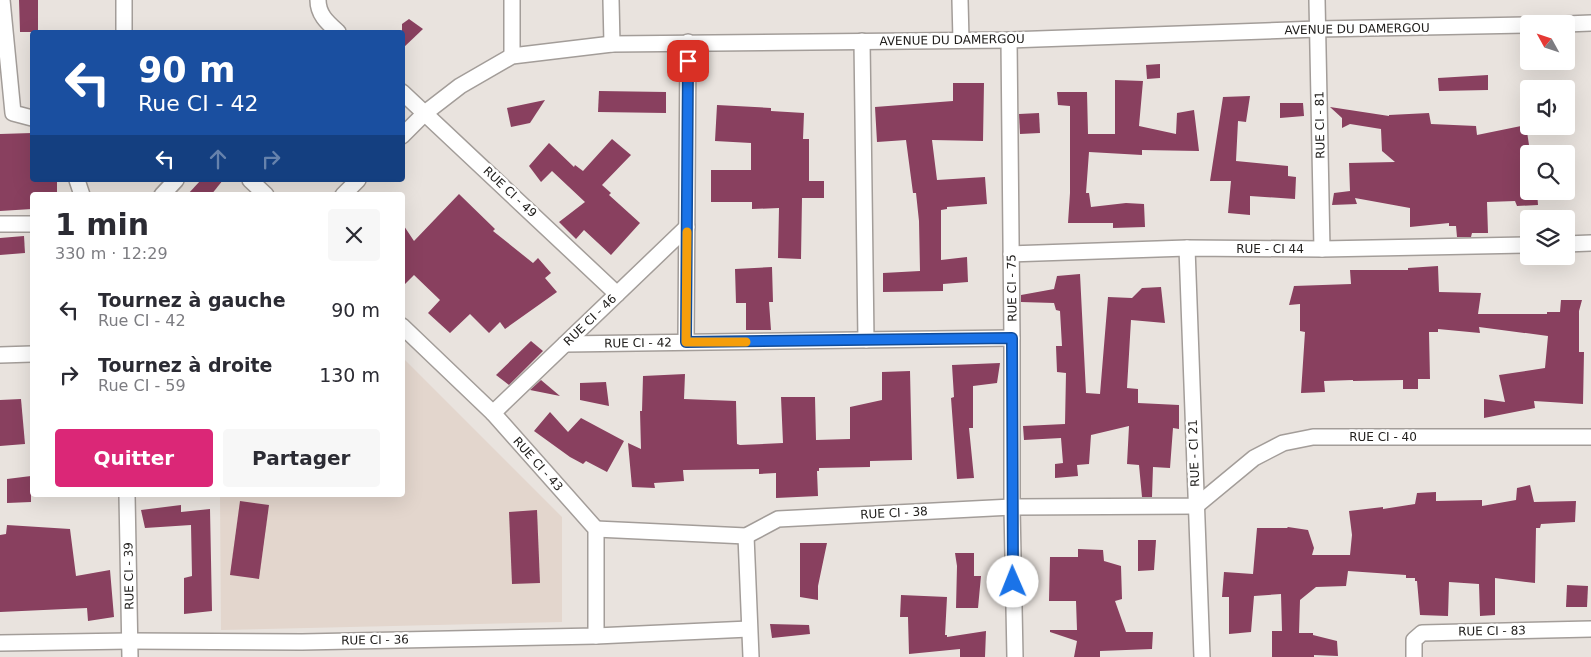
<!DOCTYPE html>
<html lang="fr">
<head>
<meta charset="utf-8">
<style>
	body { margin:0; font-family:"DejaVu Sans",sans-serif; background:#f7f7f7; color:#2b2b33; height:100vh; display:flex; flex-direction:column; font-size:19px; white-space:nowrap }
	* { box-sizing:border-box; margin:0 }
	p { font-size:16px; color:#7c7c81 }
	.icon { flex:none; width:28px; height:28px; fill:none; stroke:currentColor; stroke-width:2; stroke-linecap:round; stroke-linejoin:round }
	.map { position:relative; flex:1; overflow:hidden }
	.side { position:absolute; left:30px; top:192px; width:375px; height:305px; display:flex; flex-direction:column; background:#fff; border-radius:5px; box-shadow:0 5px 20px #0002 }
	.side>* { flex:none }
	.top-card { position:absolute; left:30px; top:30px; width:375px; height:152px; border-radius:5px; box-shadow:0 5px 20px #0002; background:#1a4fa0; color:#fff; overflow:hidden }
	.needle { width:32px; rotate:310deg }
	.controls { position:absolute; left:1520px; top:15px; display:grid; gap:10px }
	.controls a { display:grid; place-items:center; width:55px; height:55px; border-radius:5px; background:#fff; box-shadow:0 5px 20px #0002; font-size:25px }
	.pin { position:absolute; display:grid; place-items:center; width:42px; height:42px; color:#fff; margin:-21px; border-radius:10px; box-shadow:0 2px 8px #0006 }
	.me { position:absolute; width:55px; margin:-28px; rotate:359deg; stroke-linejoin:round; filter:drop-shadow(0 0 4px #0008) }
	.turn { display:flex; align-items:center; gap:18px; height:105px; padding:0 25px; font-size:22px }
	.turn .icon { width:65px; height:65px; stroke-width:2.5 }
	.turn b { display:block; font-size:35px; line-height:42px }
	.lanes { display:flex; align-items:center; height:48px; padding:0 25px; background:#0003; justify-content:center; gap:25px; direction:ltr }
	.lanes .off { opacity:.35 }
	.round { display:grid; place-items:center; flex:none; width:52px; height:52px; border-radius:5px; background:#f7f7f7 }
	.overview { display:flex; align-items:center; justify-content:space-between; height:85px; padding:0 25px }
	h1 { font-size:30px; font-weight:800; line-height:38px }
	.button { display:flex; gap:10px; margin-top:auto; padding:10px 25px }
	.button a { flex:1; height:58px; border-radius:5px; background:#db2777; color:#fff; font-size:20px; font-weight:800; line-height:58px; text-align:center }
	.button a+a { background:#f7f7f7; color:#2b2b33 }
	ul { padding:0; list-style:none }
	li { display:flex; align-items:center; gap:15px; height:65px; padding:0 25px }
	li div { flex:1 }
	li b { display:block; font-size:19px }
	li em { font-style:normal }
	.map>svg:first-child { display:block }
	.built { fill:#e3d6cd }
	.building { fill:#89405f }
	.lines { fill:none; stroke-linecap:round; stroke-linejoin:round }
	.street-casing { stroke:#a39d99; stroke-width:18 }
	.street { stroke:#fff; stroke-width:15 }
	.route-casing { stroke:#114b97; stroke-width:12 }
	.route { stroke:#1a73e8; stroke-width:9 }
	.slow { stroke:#f59e0b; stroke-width:9 }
	.labels { text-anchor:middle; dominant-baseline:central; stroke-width:5; stroke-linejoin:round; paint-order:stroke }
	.street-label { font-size:12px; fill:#22201e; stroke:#fff }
</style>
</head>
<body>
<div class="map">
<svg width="1591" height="657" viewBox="0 0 1591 657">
	<rect width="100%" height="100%" fill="#e9e3de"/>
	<!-- built -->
	<path class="built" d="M403,358L562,517V622L221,630L220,495H402Z"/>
	<!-- building -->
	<g class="building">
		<path d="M19,0H38V32H20Z"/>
		<path d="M409,19L423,29L402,49V24Z"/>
		<path d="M1160,64V78L1147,79L1146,65Z"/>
		<path d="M1488,75V90L1439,91L1438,78Z"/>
		<path d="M1115,80L1143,81L1139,126L1176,134L1177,113L1194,110L1199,151L1142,150V155L1089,152L1086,193H1089L1091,207L1126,203L1144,204L1145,227L1113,228V223H1068L1070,193V106L1058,105L1057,92H1087L1088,134H1115Z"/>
		<path d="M953,83H984L983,141L932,140L937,180L985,177L987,204L947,207V209L941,210V260L967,257L968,282L943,284V291L883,292V273L920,271L919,221L916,193H913L906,140L877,142L875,107L953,101Z"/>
		<path d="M599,91L666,92V113L598,112Z"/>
		<path d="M1250,96L1246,122L1238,121L1236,161L1288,166V176L1296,177L1295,199L1250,196V215L1228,213L1231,181H1210L1223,97Z"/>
		<path d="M545,100L530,123L511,127L507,108Z"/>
		<path d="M1280,103H1303L1304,116L1280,118Z"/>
		<path d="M717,105L771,108V111L804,113L803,139H809V181H824V198H802L801,259L778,258L779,208L752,209V202H711V170H751V143L715,141Z"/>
		<path d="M1330,107L1389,116V115L1429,113L1431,124L1476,126L1477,135L1526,125L1529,145V191H1537L1538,205L1517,206L1515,201L1487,202L1488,233H1472L1471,237H1457L1456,226H1449V223L1410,227V208L1355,198L1357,204L1332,205L1334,193L1350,191L1349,163L1395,162L1382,151L1381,129L1350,124L1342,128V118Z"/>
		<path d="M1039,113L1040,133L1020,134L1019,114Z"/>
		<path d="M32,133V180H57V195H32V209L0,211V134Z"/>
		<path d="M612,139L631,155L602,185L611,193L609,195L640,223L611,255L584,230L576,239L559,222L585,202L552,171L541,182L529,166L549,143L574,167L575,165L583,171Z"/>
		<path d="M201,180H223L211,195H187Z"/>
		<path d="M459,194L495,229L493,231L533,263L538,258L551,273L545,278L557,292L505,329L500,322L489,333L470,314L450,333L428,313L440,300L414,275L402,287V223L414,241Z"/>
		<path d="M24,236L25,253L0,255V238Z"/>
		<path d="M1438,266L1439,292L1481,293L1478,314H1547V312H1560L1561,300H1582L1579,311V352H1584L1583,404L1534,401L1535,408L1484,418V399L1505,402L1499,375L1545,368L1548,336L1479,327L1480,333L1438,329V332H1429L1430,379H1418V389H1403V380L1353,381V380L1324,381L1325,392L1301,393L1305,332L1300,331V304L1289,305L1294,286L1351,284L1350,270H1408V268Z"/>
		<path d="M772,267L773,302H769L771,330H746V303H736L735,269Z"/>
		<path d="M1080,274L1086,393L1100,394L1108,297L1132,298L1142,288L1161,287L1165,323L1131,320L1127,388L1138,389V403L1179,405V429L1173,428L1170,468L1153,467L1152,497H1142L1139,465L1127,464L1129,426L1091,435L1089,464L1077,465L1078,476L1055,478V464L1063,463L1061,438L1024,440L1023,426L1065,424L1066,373L1057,372L1056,346H1062L1060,311L1056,310L1054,303L1021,302V295L1054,289L1057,276Z"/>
		<path d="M531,341L543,351L509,385L496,375Z"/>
		<path d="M1000,363L997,383L973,386V428H969L974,478L957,479L951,398L954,397L952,365Z"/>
		<path d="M910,371L912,460L870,461V467L819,468V471H817L818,496L776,498V473L759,474V469L683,470L684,481L654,483L655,488L632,487L628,443L641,449L640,411H642L643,376L685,374L684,399L736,401L737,444L740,445L783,443L781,397H815L816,440L850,439V407L882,400V372Z"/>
		<path d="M541,380L560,396L530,390Z"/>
		<path d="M606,382L609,406L580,400V383Z"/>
		<path d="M21,399L25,444L0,446V400Z"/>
		<path d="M550,412L568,432L581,418L624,441L607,472L586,461L583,464L570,457L534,431Z"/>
		<path d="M31,476V502L7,503V479Z"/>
		<path d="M1530,485L1534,502L1576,501L1575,522L1541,524L1540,528H1536L1535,583L1495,578V615L1480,616L1479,584L1449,582L1448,616L1420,615L1417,581H1415V578H1406V575L1348,571L1346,586L1316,587L1300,600L1299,633H1313V635L1337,641L1338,656L1314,655V657H1272V631H1282L1281,594L1254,596L1251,632L1229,634V597H1222L1224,572L1253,574L1257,528H1287L1288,527L1308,530L1314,548L1312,555H1350L1352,535L1349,511L1383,507V509L1415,504L1417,493L1436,492V501L1482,500V506L1516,500L1517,488Z"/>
		<path d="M240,501L269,505L259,579L230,575Z"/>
		<path d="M181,505V512L210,509L212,611L184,614V578L192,576L191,525L145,528L141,510Z"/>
		<path d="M537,510L540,583L512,584L509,512Z"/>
		<path d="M7,525L70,529L76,576L110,570L114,617L88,621L87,608L0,612V535L6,534Z"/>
		<path d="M1138,540H1156L1154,570L1138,571Z"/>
		<path d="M800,543H827L818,586V600L800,597Z"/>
		<path d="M1078,549L1103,550L1104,561L1121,566L1122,599L1115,601L1126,632H1153L1152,649L1100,651V657H1074L1077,641L1050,632V630H1077L1076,601H1049L1050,557H1078Z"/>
		<path d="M955,553H974V576H981L978,608H956L957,566Z"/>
		<path d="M1567,585L1588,586L1587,607H1566Z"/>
		<path d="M901,595L947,597L945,635H947V637L986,631L985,657H960V649L909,654L908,617H900Z"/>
		<path d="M770,624L809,625L810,634L772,638Z"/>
	</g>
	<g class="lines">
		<defs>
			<g id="street">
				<path d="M2,0L13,113L32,118"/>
				<path d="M318,0C318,15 328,23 338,32"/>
				<path d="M512,0V56"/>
				<path d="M611,0L612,44"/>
				<path d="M960,0L961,40"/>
				<path d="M1317,0L1322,249"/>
				<path d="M1566,24L1591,23"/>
				<path d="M124,32V0"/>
				<path d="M1009,40L1012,338V507L1015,657"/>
				<path d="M862,41L866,340"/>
				<path d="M402,92L617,294"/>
				<path d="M402,136L425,113L460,86L512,56L612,44L1009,40L1318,29L1529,25"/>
				<path d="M77,180L82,195"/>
				<path d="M250,180L266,195"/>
				<path d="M162,195L176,180"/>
				<path d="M343,195L358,180"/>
				<path d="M0,224H32"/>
				<path d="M1566,244L1591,243"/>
				<path d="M1187,248L1202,657"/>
				<path d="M1011,254L1187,248L1322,249L1529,245"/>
				<path d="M402,326L493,413L596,529V636"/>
				<path d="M686,342L688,42"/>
				<path d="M565,344L1012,338"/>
				<path d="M0,355L32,354"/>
				<path d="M493,413L687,227"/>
				<path d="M127,495L130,657"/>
				<path d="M596,529L746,536L778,519L1012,507L1196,506L1254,458L1283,443L1313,437H1591"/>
				<path d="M746,536L751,657"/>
				<path d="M0,643L130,641L302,642L596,636L749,629"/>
				<path d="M1414,657V640L1422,633L1591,629"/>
			</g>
		</defs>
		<!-- street casing -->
		<use href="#street" class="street-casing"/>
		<!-- street -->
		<use href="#street" class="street"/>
	</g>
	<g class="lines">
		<defs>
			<path id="route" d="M688,61L686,342L1012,338L1013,582"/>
		</defs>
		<!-- route casing -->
		<use href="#route" class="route-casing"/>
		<!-- route -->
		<use href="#route" class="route"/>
		<!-- slow -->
		<path class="slow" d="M687,232L686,342H746"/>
	</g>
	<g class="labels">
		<!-- street labels -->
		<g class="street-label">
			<text transform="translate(1357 29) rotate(-1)">AVENUE DU DAMERGOU</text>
			<text transform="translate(952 40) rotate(-1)">AVENUE DU DAMERGOU</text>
			<text transform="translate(1320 125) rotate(-91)">RUE CI - 81</text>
			<text transform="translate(510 192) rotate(43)">RUE CI - 49</text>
			<text x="1270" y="249">RUE - CI 44</text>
			<text transform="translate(1012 288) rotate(-91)">RUE CI - 75</text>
			<text transform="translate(590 320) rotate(-44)">RUE CI - 46</text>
			<text transform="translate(638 343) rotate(-1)">RUE CI - 42</text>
			<text x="1383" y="437">RUE CI - 40</text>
			<text transform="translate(1194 453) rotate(-92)">RUE - CI 21</text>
			<text transform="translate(538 464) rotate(48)">RUE CI - 43</text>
			<text transform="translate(894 513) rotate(-3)">RUE CI - 38</text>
			<text transform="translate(129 576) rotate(-91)">RUE CI - 39</text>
			<text transform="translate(1492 631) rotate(-1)">RUE CI - 83</text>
			<text transform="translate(375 640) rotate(-1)">RUE CI - 36</text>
		</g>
	</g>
</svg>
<div class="controls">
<a><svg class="needle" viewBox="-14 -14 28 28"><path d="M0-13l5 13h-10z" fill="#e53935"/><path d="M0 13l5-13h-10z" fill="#7c7c81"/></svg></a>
<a><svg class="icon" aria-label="sound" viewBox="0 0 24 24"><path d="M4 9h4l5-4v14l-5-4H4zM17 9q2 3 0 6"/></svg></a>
<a><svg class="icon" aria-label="search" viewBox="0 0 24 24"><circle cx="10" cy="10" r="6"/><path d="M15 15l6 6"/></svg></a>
<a><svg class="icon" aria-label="layers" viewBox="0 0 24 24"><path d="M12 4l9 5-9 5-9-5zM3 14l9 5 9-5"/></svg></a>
</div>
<div class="pin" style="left:688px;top:61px;background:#d93025"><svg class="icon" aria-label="arrive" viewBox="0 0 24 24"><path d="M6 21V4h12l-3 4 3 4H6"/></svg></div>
<svg class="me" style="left:1013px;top:582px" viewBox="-20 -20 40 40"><circle r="19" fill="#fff"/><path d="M0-13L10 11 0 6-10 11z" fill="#1a73e8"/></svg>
<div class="top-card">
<div class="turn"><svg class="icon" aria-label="left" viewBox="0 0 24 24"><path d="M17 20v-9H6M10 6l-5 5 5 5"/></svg><div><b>90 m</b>Rue CI - 42</div></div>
<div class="lanes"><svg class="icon" aria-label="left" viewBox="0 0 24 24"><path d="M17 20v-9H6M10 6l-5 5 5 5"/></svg><svg class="icon off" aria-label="ahead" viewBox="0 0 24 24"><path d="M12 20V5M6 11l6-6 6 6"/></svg><svg class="icon off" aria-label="right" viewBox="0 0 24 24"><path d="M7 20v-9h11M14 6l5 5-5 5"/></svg></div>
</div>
<section class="side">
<div class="overview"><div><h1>1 min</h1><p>330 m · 12:29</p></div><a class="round"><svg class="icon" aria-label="close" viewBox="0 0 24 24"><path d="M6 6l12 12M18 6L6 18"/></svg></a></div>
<ul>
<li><svg class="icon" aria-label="left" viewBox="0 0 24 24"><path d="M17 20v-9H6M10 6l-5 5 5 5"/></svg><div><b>Tournez à gauche</b><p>Rue CI - 42</p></div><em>90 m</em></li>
<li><svg class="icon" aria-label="right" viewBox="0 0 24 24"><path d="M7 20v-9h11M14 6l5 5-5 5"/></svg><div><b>Tournez à droite</b><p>Rue CI - 59</p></div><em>130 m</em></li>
</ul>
<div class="button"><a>Quitter</a><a>Partager</a></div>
</section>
</div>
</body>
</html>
